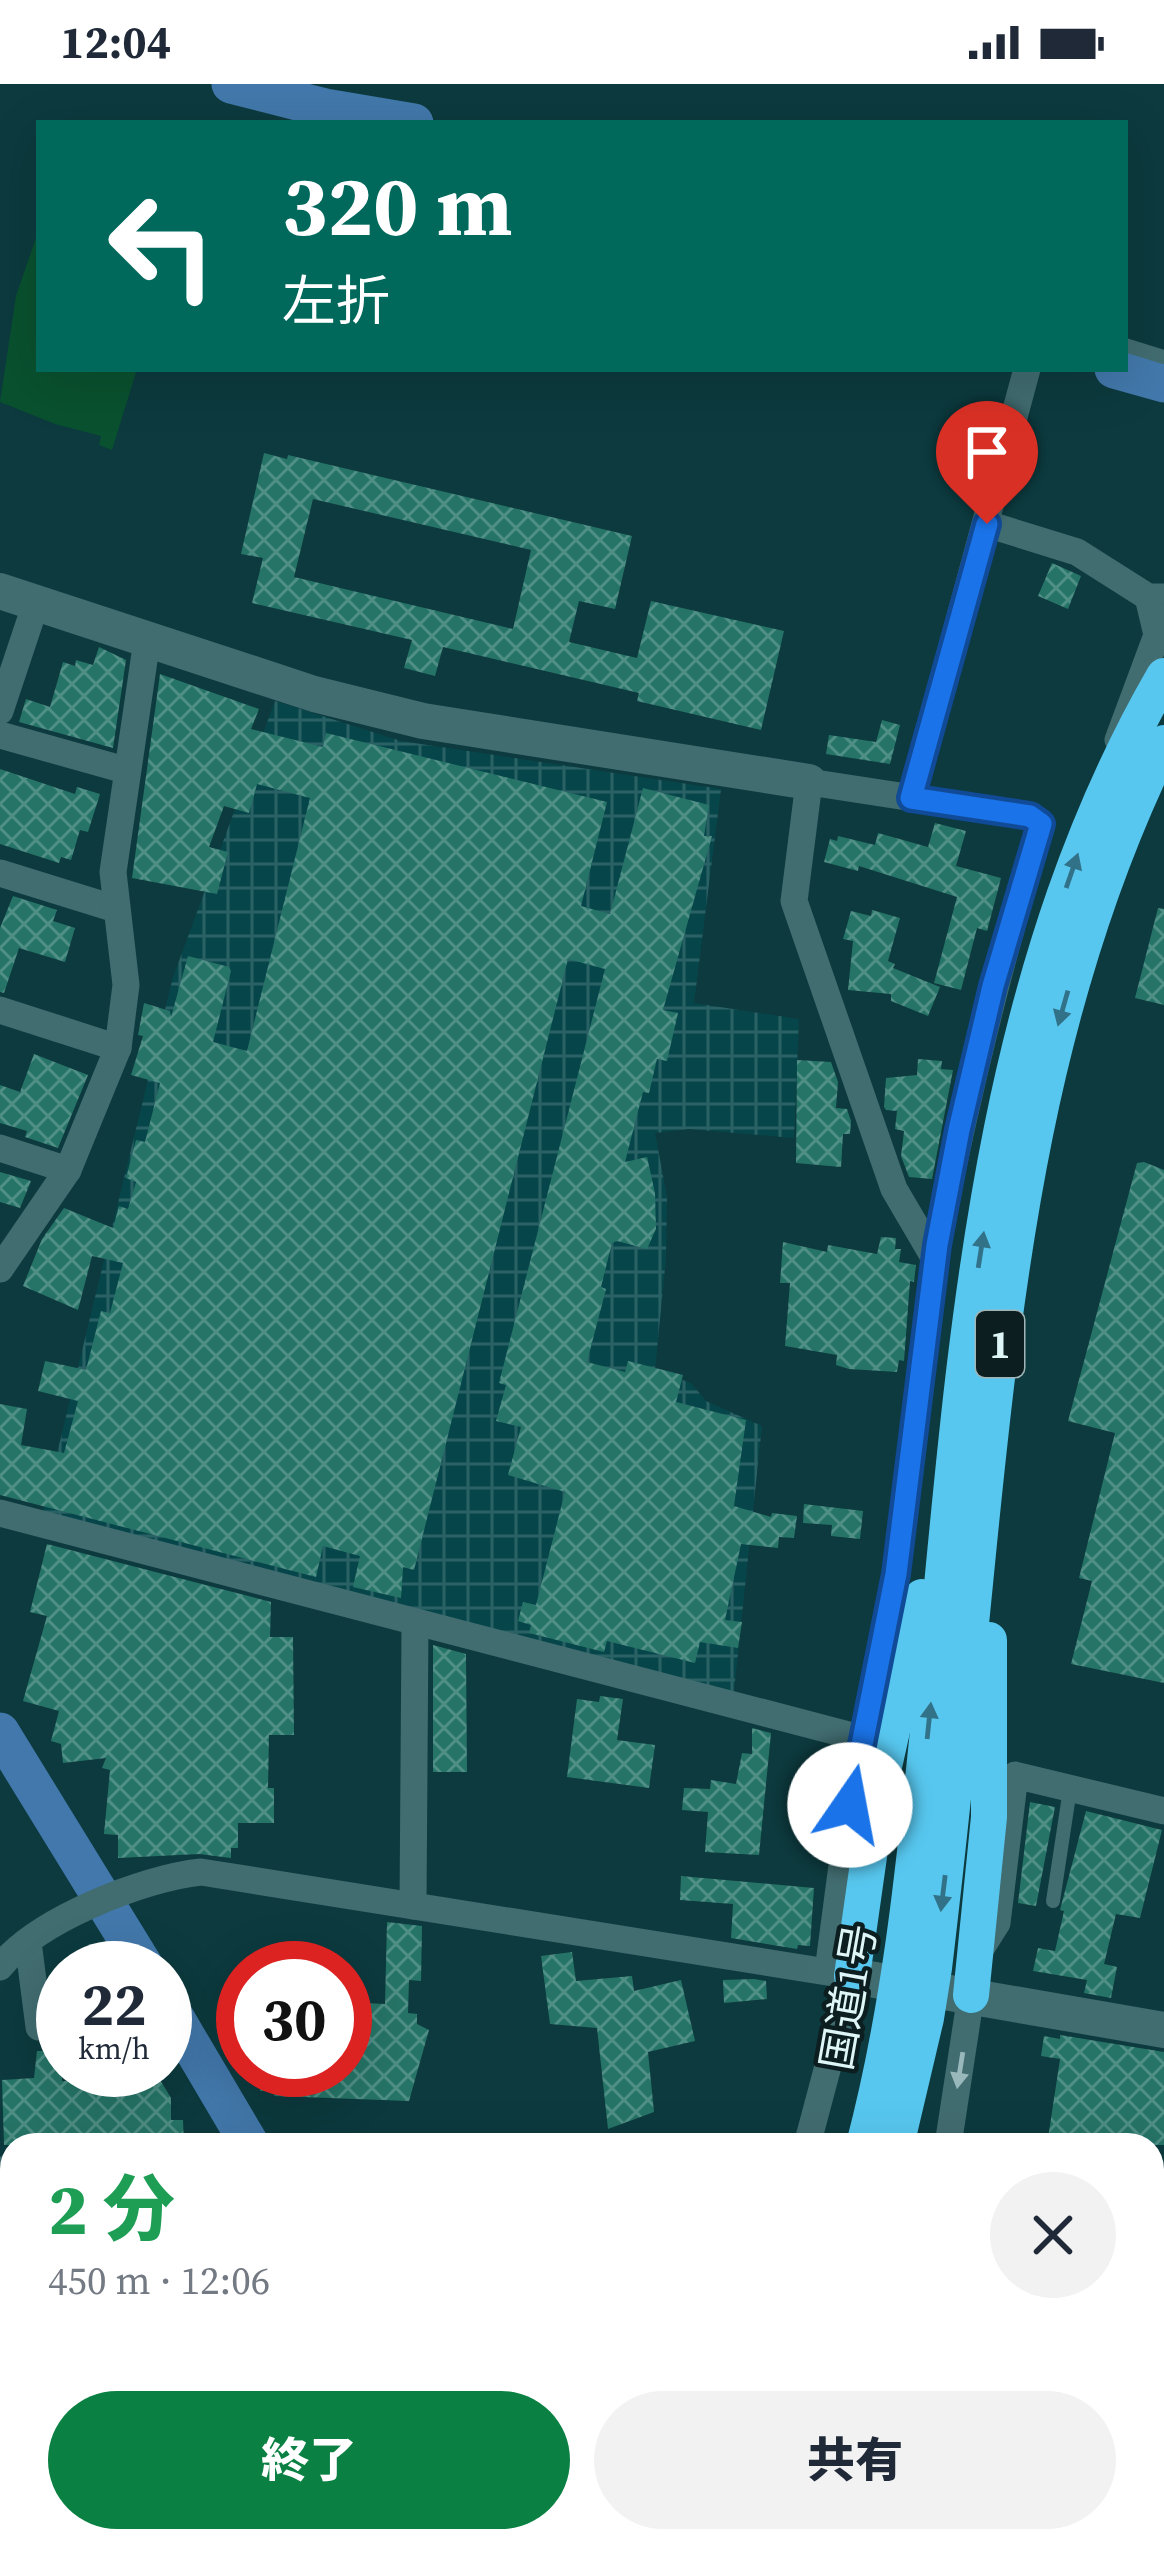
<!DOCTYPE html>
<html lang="ja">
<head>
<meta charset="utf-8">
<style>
	body { margin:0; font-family:"Source Serif 4","Noto Sans JP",serif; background:#f2f2f3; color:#1f2937; height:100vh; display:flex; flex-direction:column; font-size:45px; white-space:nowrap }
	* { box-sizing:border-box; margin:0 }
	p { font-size:39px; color:#747a83 }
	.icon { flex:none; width:66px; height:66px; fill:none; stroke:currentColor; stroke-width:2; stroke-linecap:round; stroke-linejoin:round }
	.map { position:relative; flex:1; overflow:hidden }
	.details { position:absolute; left:0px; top:2049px; width:1164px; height:420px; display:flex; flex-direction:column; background:#fff; border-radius:36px 36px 0 0; box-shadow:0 12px 48px #0002 }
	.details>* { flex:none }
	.top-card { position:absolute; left:36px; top:36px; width:1092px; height:252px; border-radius:0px; box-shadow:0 12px 48px #0002; background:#00695c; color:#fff; overflow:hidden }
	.speed { position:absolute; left:36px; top:1857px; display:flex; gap:24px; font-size:60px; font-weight:700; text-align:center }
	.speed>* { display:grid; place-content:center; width:156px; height:156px; border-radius:50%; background:#fff; box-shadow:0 12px 48px #0002; line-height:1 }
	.speed small { font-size:30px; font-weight:400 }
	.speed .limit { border:18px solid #d22; background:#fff; color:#111 }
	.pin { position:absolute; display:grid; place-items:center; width:102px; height:102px; color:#fff; margin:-123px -51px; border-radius:50% 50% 50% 0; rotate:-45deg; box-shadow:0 0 12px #0007 }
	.pin .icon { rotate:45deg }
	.me { position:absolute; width:132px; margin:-66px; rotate:12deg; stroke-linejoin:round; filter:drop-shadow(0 0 9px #0008) }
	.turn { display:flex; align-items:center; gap:42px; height:252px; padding:0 48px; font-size:54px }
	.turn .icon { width:156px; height:156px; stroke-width:2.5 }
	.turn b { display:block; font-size:84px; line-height:102px }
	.round { display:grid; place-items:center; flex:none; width:126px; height:126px; border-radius:63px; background:#f2f2f3 }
	.overview { display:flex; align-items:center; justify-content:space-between; height:204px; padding:0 48px }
	h1 { font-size:72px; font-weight:800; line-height:90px; color:#1e9e55 }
	.button { display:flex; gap:24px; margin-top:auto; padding:24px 48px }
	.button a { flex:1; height:138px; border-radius:72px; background:#0b8043; color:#fff; font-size:48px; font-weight:800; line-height:138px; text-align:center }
	.button a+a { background:#f2f2f3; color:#1f2937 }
	.status { display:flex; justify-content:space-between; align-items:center; height:84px; padding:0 60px; background:#fff; direction:ltr }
	.status svg { height:33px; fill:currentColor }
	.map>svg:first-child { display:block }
	.industrial { fill:url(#industrial-grid) }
	.park { fill:#09512f }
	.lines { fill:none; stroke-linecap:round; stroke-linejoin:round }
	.river { stroke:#4278ab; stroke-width:39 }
	.building { fill:url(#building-cross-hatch); fill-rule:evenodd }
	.lane { stroke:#416c70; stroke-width:14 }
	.street { stroke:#416c70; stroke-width:27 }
	.secondary { stroke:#416c70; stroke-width:36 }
	.highway { stroke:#57c7ef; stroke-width:36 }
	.oneway { fill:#327288 }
	.oneway2 { fill:#98b8bb }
	.route-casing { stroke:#114b97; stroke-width:30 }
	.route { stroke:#1a73e8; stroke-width:21 }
	.labels { text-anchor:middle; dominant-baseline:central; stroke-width:9; stroke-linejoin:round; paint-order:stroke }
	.shield { fill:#0c1e20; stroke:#a0b5b7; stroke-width:3 }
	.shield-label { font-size:39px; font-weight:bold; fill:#dff6f8 }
	.street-label { font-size:42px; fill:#dff6f8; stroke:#0c1e20 }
</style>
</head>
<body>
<div class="status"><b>12:04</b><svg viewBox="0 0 49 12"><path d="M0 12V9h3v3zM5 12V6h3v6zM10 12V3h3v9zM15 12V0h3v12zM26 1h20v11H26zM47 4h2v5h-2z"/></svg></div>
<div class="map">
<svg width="1164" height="2469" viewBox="0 0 1164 2469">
	<defs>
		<pattern id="industrial-grid" width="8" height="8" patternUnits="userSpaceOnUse" patternTransform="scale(3)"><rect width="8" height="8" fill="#06464a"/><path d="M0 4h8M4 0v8" fill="none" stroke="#2a6165"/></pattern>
		<pattern id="building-cross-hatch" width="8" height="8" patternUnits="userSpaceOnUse" patternTransform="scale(3)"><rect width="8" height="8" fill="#267467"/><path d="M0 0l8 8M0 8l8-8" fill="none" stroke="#4f8f85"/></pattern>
	</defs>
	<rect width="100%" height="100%" fill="#0c3a3e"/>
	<!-- industrial -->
	<path class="industrial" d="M275,617L401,657L721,705L694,919L799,935L794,1054L689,1045L655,1049L667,1113L666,1174L655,1286L691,1299L706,1317L762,1342L733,1616L41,1435L173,893Z"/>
	<!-- park -->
	<path class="park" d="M39,145V285H137L112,366L99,361L101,352L55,340L0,318L16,212Z"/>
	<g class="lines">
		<!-- river -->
		<g class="river">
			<path d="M231,0L325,24L414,39"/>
			<path d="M1114,285L1164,299"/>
			<path d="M0,1648L145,1884"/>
			<path d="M165,1917L250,2061"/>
			<path d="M483,2457L490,2469"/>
		</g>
	</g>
	<!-- building -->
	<g class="building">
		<path d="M264,369L287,375L288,371L632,452L615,525L579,517L569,558L637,574L651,517L784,547L761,646L637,617L639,609L443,563L435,592L404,584L412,556L252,519L263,474L241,470ZM313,415L531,466L513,545L294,493Z"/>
		<path d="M1052,479L1081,492L1068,525L1038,512Z"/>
		<path d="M99,563L126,576L113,664L19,638L26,615L50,623L63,578L75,582L76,576L93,581Z"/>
		<path d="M160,590L259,625L251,645L323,663L326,649L607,718L581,822L610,830L643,704L709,721L704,752H712L663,926L678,929L667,977L657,975L649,1009L643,1008L625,1078L647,1073L655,1109L656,1145L647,1165L617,1157L612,1159L601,1203L606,1205L587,1278L625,1288L628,1277L683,1291L676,1318L746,1336L734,1422L771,1433L772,1429L797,1432L794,1454L779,1453L778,1464L741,1460L725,1536L742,1538L738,1564L700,1558L695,1579L607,1557L604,1568L529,1549L531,1541L518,1537L523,1518L536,1521L565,1408L508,1391L521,1343L496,1337L506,1301L499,1299L605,885L568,875L414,1486L403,1483L401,1514L353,1503L360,1472L323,1462L316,1493L0,1411V1320L27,1325L21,1361L64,1369L78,1317L38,1307L45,1277L86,1286L101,1227L110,1229L123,1179L92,1172L78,1226L23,1202L42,1155L64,1124L113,1144L119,1122L128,1125L136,1098L126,1094L136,1056L145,1058L160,999L131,991L143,952L138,951L144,919L170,927L171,933L188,872L229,883L231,887L213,958L247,967L310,714L257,700L249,729L224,722L209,763L228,768L217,810L132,794Z"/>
		<path d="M882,636L900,641L890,680L826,670L829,651L876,658Z"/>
		<path d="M0,685L75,710L77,703L100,710L88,748L80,746L71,776L61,773L59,779L0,760Z"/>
		<path d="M935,739L966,747L956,782L1001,794L987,847L977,844L961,906L934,899L957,813L859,782L858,787L824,778L830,755L837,757L838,752L875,761L878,749L928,763Z"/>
		<path d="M13,812L57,826L53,837L75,844L65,878L19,864L4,909L0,908V844Z"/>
		<path d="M1158,824L1164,825V921L1135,914Z"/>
		<path d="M872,826L900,834L888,877L895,880L893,884L940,903L928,932L891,917V910L848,906L853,857L843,855L851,827L871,832Z"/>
		<path d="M34,970L88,991L58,1064L25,1053L27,1047L0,1039V1001L20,1008Z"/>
		<path d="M918,975L942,977L941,985L953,986L932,1095L909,1093L901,1072L904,1047L895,1045L897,1027L886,1026L884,1023L886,994L917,991Z"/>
		<path d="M797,976L831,978L838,998L836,1024L847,1025L851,1037L850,1050H843L841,1083L796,1079Z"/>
		<path d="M1144,1078L1164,1086V1599L1071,1580L1092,1497L1079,1494L1115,1349L1068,1337L1137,1079Z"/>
		<path d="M0,1088L31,1097L20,1124L0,1118Z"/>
		<path d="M881,1153L896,1154L895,1165H901L899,1178L916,1181L914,1198L910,1197L904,1277L899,1276L897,1288L849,1285L836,1281L837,1271L785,1262L790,1199H780L783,1158L827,1168L828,1161L877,1170Z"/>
		<path d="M804,1420L863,1427L860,1455L831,1452L832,1441L803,1439Z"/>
		<path d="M47,1460L271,1518L270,1553H293L294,1651H269L268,1704H274V1739H238V1764H231V1774L199,1770L118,1774V1751L104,1750L110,1686L102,1684L106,1674L63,1679L61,1660L51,1657L59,1627L23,1617L47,1532L30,1528Z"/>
		<path d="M433,1561L466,1570L467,1688H433Z"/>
		<path d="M600,1612L623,1615L617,1656L655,1661L649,1704L567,1693L577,1615L599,1618Z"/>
		<path d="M752,1644L771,1649L759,1771L705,1768L708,1728L682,1726L684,1704L710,1705L711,1696L736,1700L742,1669L752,1670Z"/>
		<path d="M1030,1718L1055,1723L1036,1822L1018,1819Z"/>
		<path d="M1086,1727L1162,1746L1140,1834L1116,1830L1104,1880L1117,1883L1111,1914L1084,1909L1087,1896L1033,1887L1038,1864L1055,1867L1064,1827L1060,1826Z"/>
		<path d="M681,1792L814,1804L810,1862L798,1861L797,1865L731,1854L733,1820L680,1816Z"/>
		<path d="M387,1838L422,1842L421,1897L409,1896L408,1929L417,1930V1940L429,1946L409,2017L275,2012L272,2007H260L261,1986H345V1918L385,1920Z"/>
		<path d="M572,1868L576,1897L632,1892L634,1907L681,1896L695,1957L648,1968L654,2028L608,2045L597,1944L550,1940L541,1872Z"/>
		<path d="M754,1895L766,1897L767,1915L724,1919L723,1896Z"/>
		<path d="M1060,1951L1164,1968V2061H1047L1060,1975L1041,1972L1044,1952L1060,1955Z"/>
		<path d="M37,1967H62V1997L111,1996L112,1986H145V1994H159L171,2014V2036H183L184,2061L63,2057L64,2061H4L2,1996L34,1994Z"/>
	</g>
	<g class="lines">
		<!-- lane -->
		<g class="lane">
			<path d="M1125,261L1164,273"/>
			<path d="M1053,1817L1070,1705"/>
		</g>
		<!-- street -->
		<g class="street">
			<path d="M987,440L1077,468L1148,513H1164"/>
			<path d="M0,627L36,519"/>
			<path d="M0,651L125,686"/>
			<path d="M1118,656L1157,551L1148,513"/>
			<path d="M911,714L1027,285"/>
			<path d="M0,789L116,825"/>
			<path d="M0,926L118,964"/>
			<path d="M0,1064L68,1086"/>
			<path d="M0,1185L68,1086L118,964L126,901L113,788L147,556"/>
			<path d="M0,1429L864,1655"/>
			<path d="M413,1822L415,1540"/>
			<path d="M28,1858L39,1943H63"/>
			<path d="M978,1869L997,1839L1015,1691L1164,1727"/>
			<path d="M0,1883C37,1836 143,1794 201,1788L852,1892L807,2061"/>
			<path d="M828,1887L850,1721L896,1490L935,1175L937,1161C965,1017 999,880 1041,740L1030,732L809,698L794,817L894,1105L935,1175"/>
			<path d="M948,2061L971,1911"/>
			<path d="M0,2086H12"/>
			<path d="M0,2284H12"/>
			<path d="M108,2457L109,2469"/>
			<path d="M857,2457L860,2469"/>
			<path d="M1119,2457L1122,2469"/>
			<path d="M638,2469L645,2457"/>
			<path d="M774,2469L781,2457"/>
		</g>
		<!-- secondary -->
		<g class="secondary">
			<path d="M0,507L314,610L423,637L809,698"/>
			<path d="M852,1892L1164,1946"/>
		</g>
		<!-- highway -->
		<g class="highway">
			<path d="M852,1892L878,1709L922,1513"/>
			<path d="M971,1911L989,1733V1556"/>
			<path d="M864,2061C899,1928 913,1793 927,1657C964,1296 978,914 1164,592"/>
			<path d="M896,2061L926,1934L934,1884C951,1742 965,1601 979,1459C1007,1181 1039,912 1164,659"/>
			<path d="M690,2469L697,2457"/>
			<path d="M727,2469L734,2457"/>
		</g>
	</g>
	<!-- one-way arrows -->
	<defs><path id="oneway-solid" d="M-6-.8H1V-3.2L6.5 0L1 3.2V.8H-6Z" transform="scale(3)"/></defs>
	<g class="oneway">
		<use href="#oneway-solid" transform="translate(1072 787) rotate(-71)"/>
		<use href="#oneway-solid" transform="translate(1063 924) rotate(106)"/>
		<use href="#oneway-solid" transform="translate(981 1166) rotate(-81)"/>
		<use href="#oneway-solid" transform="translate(929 1637) rotate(-84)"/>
		<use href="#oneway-solid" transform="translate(943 1809) rotate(97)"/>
	</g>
	<use class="oneway2" href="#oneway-solid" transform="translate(960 1986) rotate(99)"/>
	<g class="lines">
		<defs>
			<path id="route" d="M850,1721L896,1490L937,1161L959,1046L993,902L1041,740L1030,732L911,714L987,440"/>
		</defs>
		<!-- route casing -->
		<use href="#route" class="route-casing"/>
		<!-- route -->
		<use href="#route" class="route"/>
	</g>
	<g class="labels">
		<!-- shield labels -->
		<rect class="shield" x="976" y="1227" width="48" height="66" rx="9"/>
		<g class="shield-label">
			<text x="1000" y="1260">1</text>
		</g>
		<!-- street labels -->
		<g class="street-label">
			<text transform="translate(848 1913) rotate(-80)">国道1号</text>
		</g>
	</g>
</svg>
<div class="speed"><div>22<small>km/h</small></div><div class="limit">30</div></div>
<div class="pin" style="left:987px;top:440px;background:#d93025"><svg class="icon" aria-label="arrive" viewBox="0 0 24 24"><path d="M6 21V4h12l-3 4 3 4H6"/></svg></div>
<svg class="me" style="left:850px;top:1721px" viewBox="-20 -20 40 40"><circle r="19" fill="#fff"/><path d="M0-13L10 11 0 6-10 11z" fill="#1a73e8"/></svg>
<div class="top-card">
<div class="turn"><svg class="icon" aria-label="left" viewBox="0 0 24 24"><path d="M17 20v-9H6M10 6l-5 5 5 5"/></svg><div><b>320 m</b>左折</div></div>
</div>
<section class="details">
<div class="overview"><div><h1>2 分</h1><p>450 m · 12:06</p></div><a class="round"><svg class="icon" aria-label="close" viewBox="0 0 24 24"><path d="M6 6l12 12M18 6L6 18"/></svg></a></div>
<div class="button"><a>終了</a><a>共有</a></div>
</section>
</div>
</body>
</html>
